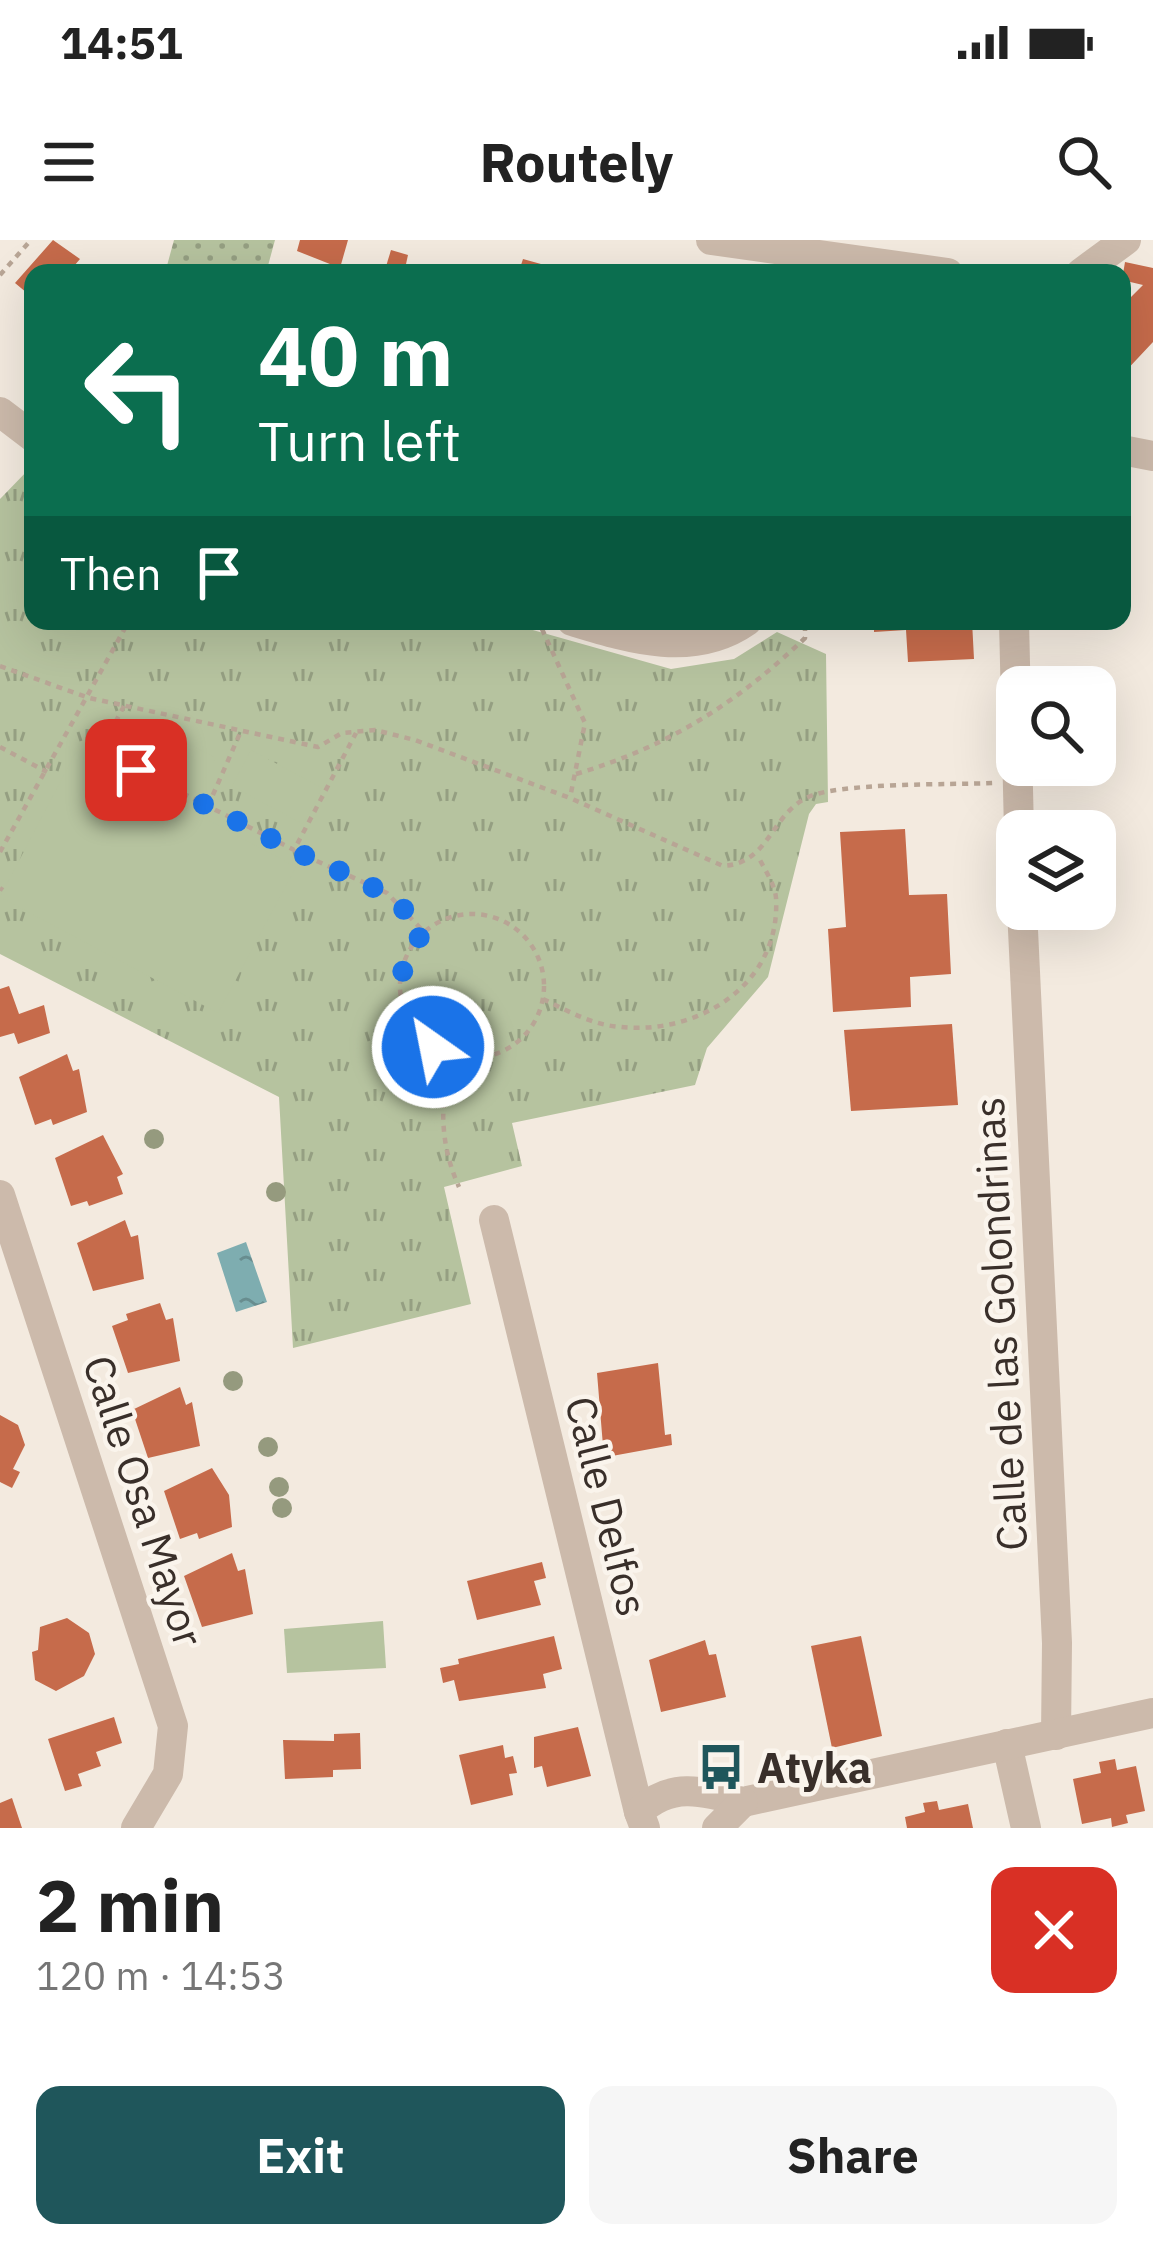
<!DOCTYPE html>
<html lang="en">
<head>
<meta charset="utf-8">
<style>
	body { margin:0; font-family:"IBM Plex Sans",sans-serif; background:#f6f6f6; color:#222; height:100vh; display:flex; flex-direction:column; font-size:45px; white-space:nowrap }
	* { box-sizing:border-box; margin:0 }
	p { font-size:39px; color:#767676 }
	.icon { flex:none; width:66px; height:66px; fill:none; stroke:currentColor; stroke-width:2; stroke-linecap:round; stroke-linejoin:round }
	.map { position:relative; height:1588px; overflow:hidden }
	.sheet { display:flex; flex-direction:column; background:#fff; flex:1 }
	.sheet>* { flex:none }
	.top-card { position:absolute; left:24px; top:24px; width:1107px; height:366px; border-radius:24px; box-shadow:0 12px 48px #0002; background:#0b6e4f; color:#fff; overflow:hidden }
	.controls { position:absolute; left:996px; top:426px; display:grid; gap:24px }
	.controls a { display:grid; place-items:center; width:120px; height:120px; border-radius:24px; background:#fff; box-shadow:0 12px 48px #0002; font-size:60px }
	.pin { position:absolute; display:grid; place-items:center; width:102px; height:102px; color:#fff; margin:-51px; border-radius:24px; box-shadow:0 6px 18px #0006 }
	.me { position:absolute; width:132px; margin:-66px; rotate:327deg; stroke-linejoin:round; filter:drop-shadow(0 0 9px #0008) }
	.turn { display:flex; align-items:center; gap:42px; height:252px; padding:0 36px; font-size:54px }
	.turn .icon { width:156px; height:156px; stroke-width:2.5 }
	.turn b { display:block; font-size:84px; line-height:102px }
	.then { display:flex; align-items:center; height:114px; padding:0 36px; background:#0003; gap:24px; font-size:45px }
	.round { display:grid; place-items:center; flex:none; width:126px; height:126px; border-radius:24px; background:#f6f6f6 }
	.headline { display:flex; align-items:center; justify-content:space-between; height:204px; padding:0 36px }
	h1 { font-size:72px; font-weight:800; line-height:90px }
	.button { display:flex; gap:24px; margin-top:auto; padding:24px 36px }
	.button a { flex:1; height:138px; border-radius:24px; background:#1f565b; color:#fff; font-size:48px; font-weight:800; line-height:138px; text-align:center }
	.button a+a { background:#f6f6f6; color:#222 }
	.status { display:flex; justify-content:space-between; align-items:center; height:84px; padding:0 60px; background:#fff; direction:ltr }
	.status svg { height:33px; fill:currentColor }
	header { display:flex; justify-content:space-between; align-items:center; height:156px; padding:0 36px; background:#fff; font-size:54px; font-weight:800 }
	.map>svg:first-child { display:block }
	.grass { fill:url(#grass-dots) }
	.park { fill:url(#park-tufts) }
	.garden { fill:#b6c39f }
	.water { fill:url(#water-ripples) }
	.building { fill:#c66b4b }
	.lines { fill:none; stroke-linecap:round; stroke-linejoin:round }
	.path { stroke:#b8a595; stroke-width:4.5; stroke-dasharray:6 6; stroke-linecap:butt }
	.minor { stroke:#ccbaab; stroke-width:30 }
	.tree { fill:#959a7e }
	.route { stroke:#1a73e8; stroke-width:21; stroke-dasharray:0 37.8 }
	.labels { text-anchor:middle; dominant-baseline:central; stroke-width:9; stroke-linejoin:round; paint-order:stroke }
	.street-label { font-size:42px; fill:#392f2a; stroke:#faf4ec }
	.poi-label { font-size:42px; font-weight:bold; fill:#392f2a; stroke:#faf4ec; text-anchor:start }
</style>
</head>
<body>
<div class="status"><b>14:51</b><svg viewBox="0 0 49 12"><path d="M0 12V9h3v3zM5 12V6h3v6zM10 12V3h3v9zM15 12V0h3v12zM26 1h20v11H26zM47 4h2v5h-2z"/></svg></div>
<header><svg class="icon" aria-label="menu" viewBox="0 0 24 24"><path d="M4 6h16M4 12h16M4 18h16"/></svg>Routely<svg class="icon" aria-label="search" viewBox="0 0 24 24"><circle cx="10" cy="10" r="6"/><path d="M15 15l6 6"/></svg></header>
<div class="map">
<svg width="1153" height="1588" viewBox="0 0 1153 1588">
	<defs>
		<pattern id="grass-dots" width="8" height="8" patternUnits="userSpaceOnUse" patternTransform="scale(3)"><rect width="8" height="8" fill="#b6c39f"/><path d="M2 2h.1M6 6h.1" fill="none" stroke="#959f82" stroke-width="1.8" stroke-linecap="round"/></pattern>
		<pattern id="park-tufts" width="24" height="20" patternUnits="userSpaceOnUse" patternTransform="scale(3)"><rect width="24" height="20" fill="#b6c39f"/><path d="M3 7l-1-3M5 7V3M7 7l1-3M15 17l-1-3M17 17v-4M19 17l1-3" fill="none" stroke="#959f82"/></pattern>
		<pattern id="water-ripples" width="26" height="14" patternUnits="userSpaceOnUse" patternTransform="scale(3)"><rect width="26" height="14" fill="#7eadb0"/><path d="M2 4q2-2 4 0t4 0M15 11q2-2 4 0t4 0" fill="none" stroke="#688d8f"/></pattern>
	</defs>
	<rect width="100%" height="100%" fill="#f3eadf"/>
	<!-- grass -->
	<path class="grass" d="M174,0H275L266,33H165Z"/>
	<!-- park -->
	<path class="park" d="M31,227L33,381H501L671,429L734,419L777,392L826,414L828,562L816,564L809,574L768,737L707,808L695,845L512,883L522,926L444,947L471,1064L293,1108L279,857L0,714V259Z"/>
	<!-- garden -->
	<g class="garden">
		<path d="M144,481L216,518L197,554L125,517Z"/>
		<path d="M77,510L296,627L218,773L0,657Z"/>
		<path d="M251,510L322,548L303,584L232,546Z"/>
		<path d="M383,1381L386,1428L287,1433L284,1389Z"/>
	</g>
	<!-- water -->
	<path class="water" d="M246,1002L267,1062L236,1072L217,1013Z"/>
	<!-- building -->
	<g class="building">
		<path d="M53,0L80,19L68,33H33V58L15,43Z"/>
		<path d="M300,0H348L340,28L297,11Z"/>
		<path d="M391,10L408,15L404,33H384Z"/>
		<path d="M523,19L541,24L557,33H506L507,27L519,31Z"/>
		<path d="M1125,22L1153,28V102L1122,135V55L1131,57L1143,45L1122,40Z"/>
		<path d="M874,381H972L974,419L908,422L906,390L874,392Z"/>
		<path d="M905,589L909,655L947,654L951,734L910,737L911,767L833,772L828,689L846,687L840,592Z"/>
		<path d="M9,746L19,774L44,765L50,793L18,804L14,793L0,797V749Z"/>
		<path d="M952,784L958,865L851,871L844,790Z"/>
		<path d="M67,814L73,831L79,829L87,872L53,885L51,879L35,885L19,837Z"/>
		<path d="M103,895L123,934L117,937L123,954L89,966L87,961L71,966L55,918Z"/>
		<path d="M125,980L131,997L138,995L144,1039L93,1051L77,1003Z"/>
		<path d="M160,1063L166,1080L173,1078L180,1121L128,1133L112,1086L128,1080L126,1074Z"/>
		<path d="M658,1123L665,1195L671,1194L672,1205L612,1216L610,1205L603,1206L597,1133Z"/>
		<path d="M180,1147L186,1165L192,1162L200,1206L148,1218L132,1170Z"/>
		<path d="M0,1175L18,1185L25,1205L13,1229L20,1232L12,1248L0,1242Z"/>
		<path d="M212,1228L229,1255L232,1287L199,1299L197,1293L180,1299L164,1251Z"/>
		<path d="M232,1313L238,1331L245,1329L253,1374L202,1387L184,1336Z"/>
		<path d="M542,1322L546,1338L534,1341L541,1365L477,1380L467,1341Z"/>
		<path d="M67,1378L89,1393L95,1414L84,1436L56,1451L35,1440L32,1412L38,1410L40,1387Z"/>
		<path d="M554,1396L562,1429L543,1434L546,1448L459,1461L454,1440L443,1443L440,1428L459,1424L458,1419Z"/>
		<path d="M861,1396L882,1496L832,1508L811,1406Z"/>
		<path d="M705,1400L709,1415L716,1414L726,1457L661,1472L649,1420Z"/>
		<path d="M114,1477L122,1503L96,1512L101,1526L78,1534L82,1546L65,1551L48,1499Z"/>
		<path d="M578,1487L591,1536L547,1547L542,1526L534,1528V1497Z"/>
		<path d="M360,1493L361,1529L333,1530V1537L285,1539L283,1500L334,1501V1494Z"/>
		<path d="M503,1505L505,1518L513,1516L517,1533L509,1534L513,1555L471,1565L459,1515Z"/>
		<path d="M1115,1519L1117,1530L1136,1526L1145,1571L1126,1575L1128,1583L1112,1587L1111,1578L1082,1584L1073,1539L1101,1533L1099,1522Z"/>
		<path d="M12,1558L22,1588H0V1563Z"/>
		<path d="M937,1561L939,1570L968,1564L973,1588H907L905,1577L925,1572L923,1563Z"/>
	</g>
	<g class="lines">
		<!-- path -->
		<g class="path">
			<path d="M0,35L31,0"/>
			<path d="M542,389L585,483L570,558"/>
			<path d="M0,426L89,458L318,507L342,493L375,490L415,500L570,558L723,626C769,623 770,577 806,558C837,542 952,545 993,543"/>
			<path d="M124,466L100,511L294,610L356,493"/>
			<path d="M0,507L47,532"/>
			<path d="M576,534C667,507 736,464 805,398V381"/>
			<path d="M208,566L241,491"/>
			<path d="M295,611L387,653L424,692"/>
			<path d="M0,612L129,381"/>
			<path d="M0,648L3,650"/>
			<circle cx="472" cy="746" r="72"/>
			<path d="M543,759C568,771 592,785 621,787C699,795 781,744 776,658C775,644 764,629 758,616"/>
			<path d="M448,814C442,864 438,900 459,947"/>
		</g>
		<!-- minor -->
		<g class="minor">
			<path d="M711,0L948,33"/>
			<path d="M1081,33L1126,0"/>
			<path d="M0,172L33,197"/>
			<path d="M1122,210L1153,216"/>
			<path d="M572,381C628,398 693,419 747,381"/>
			<path d="M1014,381L1019,591"/>
			<path d="M1022,669L1057,1403L1056,1495"/>
			<path d="M0,955L173,1486L168,1534L136,1588"/>
			<path d="M494,980L639,1572"/>
			<path d="M1007,1504L1026,1588"/>
			<path d="M645,1588L639,1572C671,1541 703,1551 743,1562L1153,1473"/>
			<path d="M717,1588L743,1562"/>
		</g>
	</g>
	<!-- trees -->
	<g class="tree">
		<circle cx="154" cy="899" r="10"/>
		<circle cx="276" cy="952" r="10"/>
		<circle cx="233" cy="1141" r="10"/>
		<circle cx="268" cy="1207" r="10"/>
		<circle cx="279" cy="1247" r="10"/>
		<circle cx="282" cy="1268" r="10"/>
	</g>
	<g class="lines">
		<!-- route -->
		<path class="route" d="M136,530C188,556 241,583 293,610C343,635 390,645 424,692C390,729 395,776 433,807"/>
	</g>
	<!-- icons -->
	<defs>
		<symbol id="bus-bare" viewBox="-9 -9 18 18"><path d="M-5-6H5V4H4V6H2V4H-2V6H-4V4H-5ZM-3.5-4V0h7V-4ZM-3.5 1.2v1.5H-2V1.2ZM2 1.2v1.5H3.5V1.2Z" fill="#1f565b" stroke="#faf4ec" stroke-width="2.5" paint-order="stroke"/></symbol>
	</defs>
	<g fill-rule="evenodd">
		<use href="#bus-bare" x="688" y="1494" width="66" height="66"/>
	</g>
	<g class="labels">
		<!-- street labels -->
		<g class="street-label">
			<text transform="translate(1000 1084) rotate(-93)">Calle de las Golondrinas</text>
			<text transform="translate(144 1261) rotate(72)">Calle Osa Mayor</text>
			<text transform="translate(607 1266) rotate(76)">Calle Delfos</text>
		</g>
		<!-- poi labels -->
		<g class="poi-label">
			<text x="757" y="1527">Atyka</text>
		</g>
	</g>
</svg>
<div class="controls">
<a><svg class="icon" aria-label="search" viewBox="0 0 24 24"><circle cx="10" cy="10" r="6"/><path d="M15 15l6 6"/></svg></a>
<a><svg class="icon" aria-label="layers" viewBox="0 0 24 24"><path d="M12 4l9 5-9 5-9-5zM3 14l9 5 9-5"/></svg></a>
</div>
<div class="pin" style="left:136px;top:530px;background:#d93025"><svg class="icon" aria-label="arrive" viewBox="0 0 24 24"><path d="M6 21V4h12l-3 4 3 4H6"/></svg></div>
<svg class="me" style="left:433px;top:807px" viewBox="-20 -20 40 40"><circle r="17" fill="#1a73e8" stroke="#fff" stroke-width="3"/><path d="M0-11L8 9 0 5-8 9z" fill="#fff"/></svg>
<div class="top-card">
<div class="turn"><svg class="icon" aria-label="left" viewBox="0 0 24 24"><path d="M17 20v-9H6M10 6l-5 5 5 5"/></svg><div><b>40 m</b>Turn left</div></div>
<div class="then">Then<svg class="icon" aria-label="arrive" viewBox="0 0 24 24"><path d="M6 21V4h12l-3 4 3 4H6"/></svg></div>
</div>
</div>
<section class="sheet">
<div class="headline"><div><h1>2 min</h1><p>120 m · 14:53</p></div><a class="round" style="background:#d93025;color:#fff"><svg class="icon" aria-label="close" viewBox="0 0 24 24"><path d="M6 6l12 12M18 6L6 18"/></svg></a></div>
<div class="button"><a>Exit</a><a>Share</a></div>
</section>
</body>
</html>
